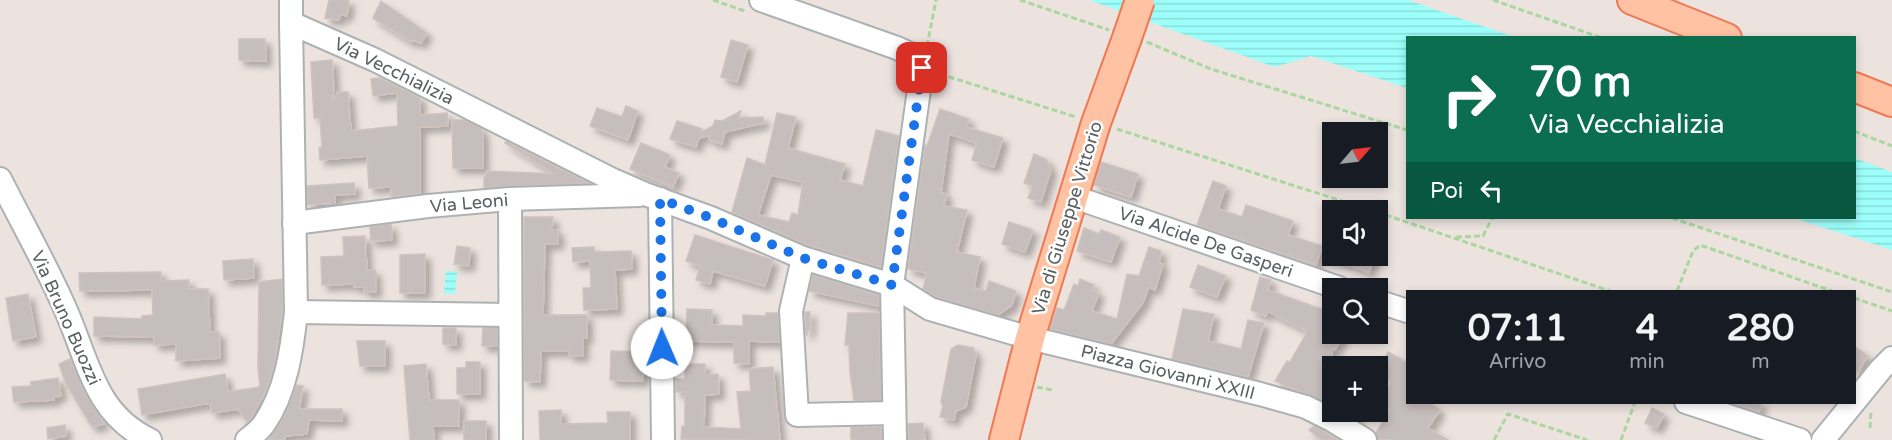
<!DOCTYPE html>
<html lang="it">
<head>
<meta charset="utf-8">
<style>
	body { margin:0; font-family:"Varela Round",sans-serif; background:#242831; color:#f1f3f6; height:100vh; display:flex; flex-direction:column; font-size:22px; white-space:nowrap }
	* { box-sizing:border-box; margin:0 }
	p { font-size:20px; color:#9ea1a6 }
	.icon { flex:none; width:33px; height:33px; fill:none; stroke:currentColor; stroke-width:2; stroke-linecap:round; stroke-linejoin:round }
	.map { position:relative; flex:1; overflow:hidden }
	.panel { position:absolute; left:1406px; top:290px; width:450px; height:114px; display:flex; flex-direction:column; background:#171b24; border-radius:0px; box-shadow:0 3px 9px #0003 }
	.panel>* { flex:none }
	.hud { position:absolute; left:1406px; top:36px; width:450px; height:183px; border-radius:0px; box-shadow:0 3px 9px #0003; background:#0b6e4f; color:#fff; overflow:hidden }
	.needle { width:39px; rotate:62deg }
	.tools { position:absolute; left:1322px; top:122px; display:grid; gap:12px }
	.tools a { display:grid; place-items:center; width:66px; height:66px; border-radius:0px; background:#171b24; box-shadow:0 3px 9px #0003; font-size:30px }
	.pin { position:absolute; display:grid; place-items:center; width:51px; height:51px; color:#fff; margin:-26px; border-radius:12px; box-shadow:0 3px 9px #0006 }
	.me { position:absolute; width:66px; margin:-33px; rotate:359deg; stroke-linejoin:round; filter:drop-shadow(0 0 4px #0008) }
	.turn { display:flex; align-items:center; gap:21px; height:126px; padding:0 24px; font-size:27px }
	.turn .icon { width:78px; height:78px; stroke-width:2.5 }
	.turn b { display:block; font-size:42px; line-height:51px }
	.then { display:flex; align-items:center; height:57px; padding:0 24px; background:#0003; gap:12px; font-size:22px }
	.eta { display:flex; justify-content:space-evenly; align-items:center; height:102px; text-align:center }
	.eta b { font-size:36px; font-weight:700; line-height:42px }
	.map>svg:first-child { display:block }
	.water { fill:url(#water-rules) }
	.building { fill:#c6bebd; stroke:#d0c2be; stroke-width:1.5; fill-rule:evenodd; filter:url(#shadow) }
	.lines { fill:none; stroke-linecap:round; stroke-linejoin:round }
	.minor-casing { stroke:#acb2b3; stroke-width:26 }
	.major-casing { stroke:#f07954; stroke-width:32 }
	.path { stroke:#abd69f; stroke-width:3; stroke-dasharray:6 3; stroke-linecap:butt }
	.minor { stroke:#fff; stroke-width:22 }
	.major { stroke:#ffc2a2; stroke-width:28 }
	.major-bridge-casing { stroke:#f07954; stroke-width:32; stroke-linecap:butt }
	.major-bridge { stroke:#ffc2a2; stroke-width:28 }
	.route { stroke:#1a73e8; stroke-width:10; stroke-dasharray:0 18 }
	.labels { text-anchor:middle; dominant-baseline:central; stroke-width:5; stroke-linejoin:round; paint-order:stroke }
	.street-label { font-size:18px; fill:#586061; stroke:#fff }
</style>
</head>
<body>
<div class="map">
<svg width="1892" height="440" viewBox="0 0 1892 440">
	<defs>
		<pattern id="water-rules" width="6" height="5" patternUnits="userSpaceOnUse" patternTransform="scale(1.5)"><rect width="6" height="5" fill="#9dfffa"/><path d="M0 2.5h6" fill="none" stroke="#89ddd9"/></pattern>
		<filter id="shadow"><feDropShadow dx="5.5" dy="5.5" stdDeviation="3" flood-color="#0004"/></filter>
	</defs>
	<rect width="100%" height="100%" fill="#ece3df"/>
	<!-- water -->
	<g class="water">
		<path d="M1089,0H1408L1514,37L1407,38V88L1311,56L1275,67Z"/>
		<path d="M1854,158L1892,172V250L1794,218H1854Z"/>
		<path d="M446,271L457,272L455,294L444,293Z"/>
	</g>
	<!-- building -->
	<g class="building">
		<path d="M329,0H349L347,16L340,14L339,20L325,18Z"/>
		<path d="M381,1L427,33L421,43L412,40L411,42L373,18Z"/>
		<path d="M239,39H265L266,61L239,60Z"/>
		<path d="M731,40L748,45L737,82L721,77Z"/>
		<path d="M332,60L334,89L332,102L338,92H348L351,131L398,126L397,93L373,96L371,79L380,78L420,98V115L447,113L448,126L420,127V193L392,197L391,187L369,188L367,156L320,160L319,148L322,147L320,118H314L311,62Z"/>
		<path d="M626,106L638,111L628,140L590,126L597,108L622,117Z"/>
		<path d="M940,109L969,119L966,127L1003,138L994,167L972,160L977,143L949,134L941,193L947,194L944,206L967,210L957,252L980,257L974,288L986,291L989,281L1016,291L1012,305L998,315L936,297L923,289L927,273L908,269L925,145L927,146Z"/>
		<path d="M741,111L739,118L763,117L764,123L725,132L722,144L709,140L710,135L699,138L696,147L670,139L677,121L702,129L701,132L713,126L715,120L722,121Z"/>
		<path d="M777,113L796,117L788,148L845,164L840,180L863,186L876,130L899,136L881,267L808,245L732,212L747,158L765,165ZM771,175L803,182L798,215L792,213L789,222L758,215Z"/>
		<path d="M452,120H465L481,128L483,136V168H453Z"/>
		<path d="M506,141L589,183L484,188V178L488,171L555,174L505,143Z"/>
		<path d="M641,143L670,155L665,167L679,173L673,187L630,169Z"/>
		<path d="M1034,154L1046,159L1051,170L1041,202L1028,198L1033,186L1024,183Z"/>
		<path d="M1101,162L1138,174L1131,197L1094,185Z"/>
		<path d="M1213,181L1226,186L1218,209L1242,217L1246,205L1293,221L1288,235L1322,246L1316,265L1197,225Z"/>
		<path d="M354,183L355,194L335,195V203L308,205L307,186Z"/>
		<path d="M524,217H553L552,230H558V244H545L543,315H587V338H583V356H569V351H541L540,382L524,381Z"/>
		<path d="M1009,222L1033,230L1025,252L1002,244Z"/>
		<path d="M391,224L392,240L371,241L370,227Z"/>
		<path d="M1084,228L1099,234L1101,230L1120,237L1111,262L1077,251Z"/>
		<path d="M695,235L773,260L765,286L713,271L710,284L696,280L700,266L686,261Z"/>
		<path d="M365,236L367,270H375L376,292H364V287H354V284L322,285L321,257L344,256L343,237Z"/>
		<path d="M457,246L470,248L469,266L454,264Z"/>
		<path d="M594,247V252L631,251L632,269L615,270L617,309L584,310L583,288H591L590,261L573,262L572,248Z"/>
		<path d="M1149,247L1161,251L1159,263L1163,264L1155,290L1149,287L1143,303L1111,344L1050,329L1057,308L1064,310L1074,284L1078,286L1080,279L1094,285L1092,290L1099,293L1092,311L1117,319L1127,274L1139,276Z"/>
		<path d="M425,254V293H400V255Z"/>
		<path d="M1326,255H1375L1369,272L1325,257Z"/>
		<path d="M253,259L254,278L224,280L223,261Z"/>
		<path d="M1198,265L1226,276L1217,297L1190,287Z"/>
		<path d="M161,272V281L189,280V289H208L210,332H219L220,358L176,361V344L154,345V337L94,336V317L142,319V316L153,315L152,290L80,291L79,273Z"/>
		<path d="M813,275L879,295V306L809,291Z"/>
		<path d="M1260,277L1271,280L1268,290L1332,313V333H1345L1335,350L1332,348V405L1275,381L1287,361L1290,362L1306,334L1304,333L1307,331L1267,311L1266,316L1251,310Z"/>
		<path d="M282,279V311L274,367L265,393L249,421L247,422L238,409L212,413L210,403L142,415L138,389L225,374L228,392L260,387L258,368L259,282Z"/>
		<path d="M28,294L36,337L13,341L6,298Z"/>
		<path d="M687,309L712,310V325L743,326V315L766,316V313H778L779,342L749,341V364L734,363V342L686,341Z"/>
		<path d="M1183,309L1214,314L1208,341L1241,349L1248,320L1264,323L1248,377L1172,359Z"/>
		<path d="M805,312H810V330H808L807,335L806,334Z"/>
		<path d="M848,313H879L881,400H854L850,373L849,345H845Z"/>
		<path d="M443,328H456V345L443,344Z"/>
		<path d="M483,328H497V346H482Z"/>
		<path d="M357,341H385V366H360Z"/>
		<path d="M958,345L973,348L976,355L966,407L956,411L954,420L940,417L943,406L941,402L951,349Z"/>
		<path d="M1854,346L1868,356L1854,377Z"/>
		<path d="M611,351L644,352L643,381L610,380Z"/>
		<path d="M1388,352L1407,363V402H1428L1440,410L1428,428L1448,440H1378L1376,433L1390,409L1380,402L1391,382L1377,372Z"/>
		<path d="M70,359L83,389L104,424L92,427L66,384L59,364Z"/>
		<path d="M466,362H480V394H457V368H466Z"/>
		<path d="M426,364L429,400H459V426H433L434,440H410L404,366Z"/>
		<path d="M685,364H705V375L718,374L719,394L705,395L704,427L741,429L737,392L751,391L749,369L773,367L780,440L681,439L682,426H685V392H676V379H685Z"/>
		<path d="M58,378L61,396L53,397L54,400L14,402L12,387L31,386V382Z"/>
		<path d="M297,385L303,386L299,409H342V421L309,420L307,434L285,436V440H269L284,417Z"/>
		<path d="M1729,402H1762L1759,412Z"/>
		<path d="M1652,408L1664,414L1657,428L1645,423Z"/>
		<path d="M561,410V424L608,423L607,412H630V440H540L539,411Z"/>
		<path d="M1343,411H1361L1357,419Z"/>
		<rect x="464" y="421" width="22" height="19"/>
		<path d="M923,423L925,440H908V424Z"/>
		<path d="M65,425L66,436L48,439L47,428Z"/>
		<path d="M1314,426L1325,432L1339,440H1322L1309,430Z"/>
		<rect x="851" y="427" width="30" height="13"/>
	</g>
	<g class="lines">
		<defs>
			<g id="minor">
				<path d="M291,0V23"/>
				<path d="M761,0L897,48L910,54L922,68L892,285L895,440"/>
				<path d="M0,179C21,221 45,263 64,306C88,358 93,413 150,440"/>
				<path d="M1074,197L1339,288"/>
				<path d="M510,199L511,440"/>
				<path d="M660,199L663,440"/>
				<path d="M294,223L428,206L510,199L639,195"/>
				<path d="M803,258L791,311L797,415L894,413"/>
				<path d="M1377,301L1407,311"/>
				<path d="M296,312L510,315"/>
				<path d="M1686,402L1800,440"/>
				<path d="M247,440C253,435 260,430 264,424C286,392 292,350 296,312L291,23L375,60L613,180L645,194L711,218L803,258L892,285L930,309L1030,338L1260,394L1306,407L1332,420L1365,440"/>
				<path d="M1823,440L1881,369L1892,358"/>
			</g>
			<g id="major">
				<path d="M1632,0L1727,38"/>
				<path d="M1854,87L1892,102"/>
				<path d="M1004,440L1030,338L1096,123L1127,38"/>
			</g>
		</defs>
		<!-- minor casing -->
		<use href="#minor" class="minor-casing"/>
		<!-- major casing -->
		<use href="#major" class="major-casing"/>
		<!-- path -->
		<g class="path">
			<path d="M713,0L745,11"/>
			<path d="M1020,0L1109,30"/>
			<path d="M1493,0L1602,38"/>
			<path d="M1147,42L1211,69L1407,130"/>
			<path d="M927,46L936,0"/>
			<path d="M940,74L1076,117"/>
			<path d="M1117,129L1370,210"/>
			<path d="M1854,131L1892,146"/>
			<path d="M1377,212L1610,291"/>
			<path d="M1672,218L1892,292"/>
			<path d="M1456,237L1483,236L1492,218"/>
			<path d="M1677,291L1693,251L1700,245L1832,291"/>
			<path d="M1854,298L1892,311"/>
			<path d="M1037,387L1052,390"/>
			<path d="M1870,428L1871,412"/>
			<path d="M1494,440L1508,414L1587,440"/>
			<path d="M1621,440L1635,402"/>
		</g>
		<!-- minor -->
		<use href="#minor" class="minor"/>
		<!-- major -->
		<use href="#major" class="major"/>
		<defs>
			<path id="major-bridge" d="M1127,38L1140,0"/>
		</defs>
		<!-- major-bridge casing -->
		<use href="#major-bridge" class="major-bridge-casing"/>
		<!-- major-bridge -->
		<use href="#major-bridge" class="major-bridge"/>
	</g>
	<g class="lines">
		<!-- route -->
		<path class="route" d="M662,348L660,199L711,218L803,258L892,285L922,68"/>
	</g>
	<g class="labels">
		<!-- street labels -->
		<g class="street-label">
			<text transform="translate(394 71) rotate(26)">Via Vecchializia</text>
			<text transform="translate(469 203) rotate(-5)">Via Leoni</text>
			<text transform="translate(1067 218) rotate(-73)">Via di Giuseppe Vittorio</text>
			<text transform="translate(1206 242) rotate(19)">Via Alcide De Gasperi</text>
			<text transform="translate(66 318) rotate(66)">Via Bruno Buozzi</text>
			<text transform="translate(1168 372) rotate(14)">Piazza Giovanni XXIII</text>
		</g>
	</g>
</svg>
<div class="tools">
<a><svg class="needle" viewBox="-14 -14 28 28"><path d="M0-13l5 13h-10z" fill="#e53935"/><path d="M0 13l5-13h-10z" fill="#9ea1a6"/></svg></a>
<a><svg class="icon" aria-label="sound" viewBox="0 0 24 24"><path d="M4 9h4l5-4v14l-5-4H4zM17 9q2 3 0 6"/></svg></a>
<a><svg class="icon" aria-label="search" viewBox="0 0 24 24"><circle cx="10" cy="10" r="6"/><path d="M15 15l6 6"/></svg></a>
<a>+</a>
</div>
<div class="pin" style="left:922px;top:68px;background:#d93025"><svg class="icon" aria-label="arrive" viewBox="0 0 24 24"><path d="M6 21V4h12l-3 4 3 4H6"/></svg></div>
<svg class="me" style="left:662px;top:348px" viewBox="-20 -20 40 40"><circle r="19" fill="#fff"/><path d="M0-13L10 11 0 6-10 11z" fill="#1a73e8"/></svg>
<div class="hud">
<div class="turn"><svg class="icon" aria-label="right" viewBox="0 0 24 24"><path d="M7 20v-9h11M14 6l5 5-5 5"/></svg><div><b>70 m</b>Via Vecchializia</div></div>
<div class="then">Poi<svg class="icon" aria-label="left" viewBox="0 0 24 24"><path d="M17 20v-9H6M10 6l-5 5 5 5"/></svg></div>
</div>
<section class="panel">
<div class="eta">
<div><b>07:11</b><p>Arrivo</p></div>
<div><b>4</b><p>min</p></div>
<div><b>280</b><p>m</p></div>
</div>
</section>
</div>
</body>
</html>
